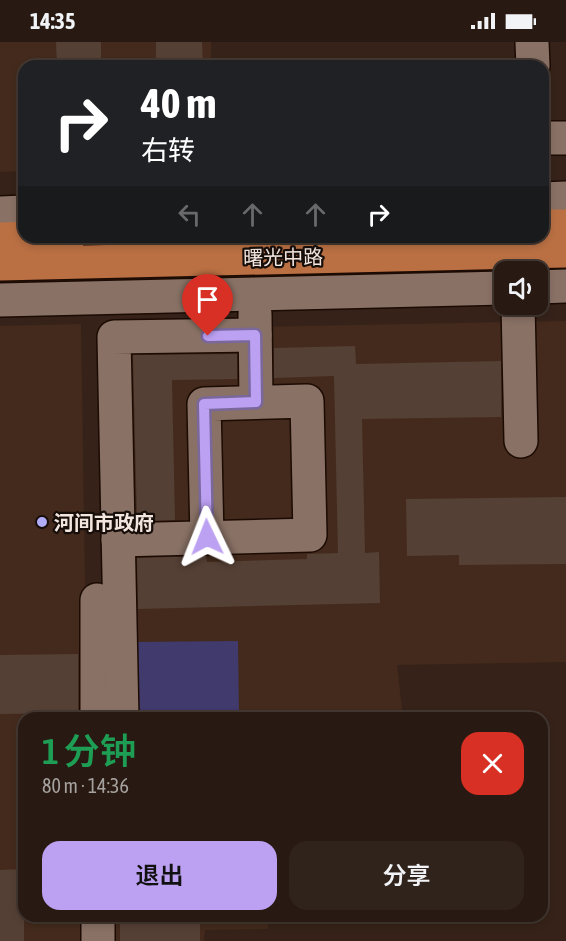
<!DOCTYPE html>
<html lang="zh">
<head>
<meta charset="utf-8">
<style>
	body { margin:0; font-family:"Asap Condensed","Noto Sans SC",sans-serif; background:#30231b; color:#f1f3f6; height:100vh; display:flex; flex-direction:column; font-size:22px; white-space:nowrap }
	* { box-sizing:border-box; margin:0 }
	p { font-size:20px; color:#a5a19f }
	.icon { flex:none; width:33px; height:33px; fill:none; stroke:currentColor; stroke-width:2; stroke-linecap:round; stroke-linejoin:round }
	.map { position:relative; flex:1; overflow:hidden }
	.panel { position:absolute; left:18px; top:670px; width:530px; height:210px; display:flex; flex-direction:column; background:#281a12; border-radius:18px; box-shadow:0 3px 9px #0003,0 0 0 2px #443832 }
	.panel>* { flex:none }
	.hud { position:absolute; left:18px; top:18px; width:531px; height:183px; border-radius:18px; box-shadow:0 3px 9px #0003,0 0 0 2px #443832; background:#202124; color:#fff; overflow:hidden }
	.tools { position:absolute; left:494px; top:219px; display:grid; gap:12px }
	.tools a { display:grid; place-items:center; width:54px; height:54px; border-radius:12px; background:#281a12; box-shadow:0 3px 9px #0003,0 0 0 2px #443832; font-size:30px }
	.pin { position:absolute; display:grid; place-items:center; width:51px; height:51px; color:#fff; margin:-62px -26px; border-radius:50% 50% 50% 0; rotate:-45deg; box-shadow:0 0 6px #0007 }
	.pin .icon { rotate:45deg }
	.me { position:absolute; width:66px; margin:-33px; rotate:358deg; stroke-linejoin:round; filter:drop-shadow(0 0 4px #0008) }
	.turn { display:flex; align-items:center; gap:21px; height:126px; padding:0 24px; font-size:27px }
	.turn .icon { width:78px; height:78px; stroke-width:2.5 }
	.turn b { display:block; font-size:42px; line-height:51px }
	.lanes { display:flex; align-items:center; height:57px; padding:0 24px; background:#0003; justify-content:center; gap:30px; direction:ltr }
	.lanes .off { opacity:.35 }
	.round { display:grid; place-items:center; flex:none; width:63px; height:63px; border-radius:18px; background:#30231b }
	.head { display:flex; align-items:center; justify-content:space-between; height:102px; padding:0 24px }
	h1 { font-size:36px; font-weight:600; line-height:45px; color:#1e9e55 }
	.action { display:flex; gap:12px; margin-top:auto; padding:12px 24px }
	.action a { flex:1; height:69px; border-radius:18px; background:#bca0f2; color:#111; font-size:24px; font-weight:600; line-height:69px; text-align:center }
	.action a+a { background:#30231b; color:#f1f3f6 }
	.status { display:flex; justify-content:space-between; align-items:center; height:42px; padding:0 30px; background:#281a12; direction:ltr }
	.status svg { height:16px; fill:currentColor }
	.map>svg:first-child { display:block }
	.built { fill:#432a1c }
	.grass { fill:#403a6d }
	.building { fill:#554035 }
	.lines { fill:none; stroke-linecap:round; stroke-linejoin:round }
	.minor-casing { stroke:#1c0b03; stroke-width:36 }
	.major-casing { stroke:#1c0b03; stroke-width:36 }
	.minor { stroke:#897165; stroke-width:33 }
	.major { stroke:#ba7043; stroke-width:33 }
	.route-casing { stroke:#7a689d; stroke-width:15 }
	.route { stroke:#bca0f2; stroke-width:10 }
	.poi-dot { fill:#b3adf9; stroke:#170e0a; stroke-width:2 }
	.labels { text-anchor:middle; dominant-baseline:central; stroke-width:4.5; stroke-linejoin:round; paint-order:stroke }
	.street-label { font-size:20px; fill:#f3e6df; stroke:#170e0a }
	.poi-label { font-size:20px; font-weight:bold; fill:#f3e6df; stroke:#170e0a; text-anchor:start }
</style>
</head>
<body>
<div class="status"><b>14:35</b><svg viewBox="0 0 49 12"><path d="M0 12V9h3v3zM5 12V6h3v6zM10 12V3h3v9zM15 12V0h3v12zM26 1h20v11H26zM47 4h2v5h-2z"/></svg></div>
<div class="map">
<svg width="566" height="899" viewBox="0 0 566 899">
	<rect width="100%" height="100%" fill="#362218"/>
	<!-- built -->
	<g class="built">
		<path d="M0,0H211V24H24V129L0,130Z"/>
		<path d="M566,279V620L397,623L403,676H110L105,288Z"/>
		<path d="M81,282L87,676H24V874L90,875V899H0V284Z"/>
		<path d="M113,875H268V887L205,888L204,899H113Z"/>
	</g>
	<!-- grass -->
	<path class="grass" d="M238,599L239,676H134L132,600Z"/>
	<!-- building -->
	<g class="building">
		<path d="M56,0H101V24H57Z"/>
		<path d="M156,0H202L203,24H156Z"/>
		<path d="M355,304L356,322L501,319V375L362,377L365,511L379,510L380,561L138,567L137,516L206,514L207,520L307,517V512L338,511L334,334L274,336V306Z"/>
		<path d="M237,312V337L172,338L175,478L137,479L133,313Z"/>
		<path d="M566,455V522L459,523V513L407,514L406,457Z"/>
		<path d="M78,612V671L0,672V613Z"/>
		<path d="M24,827V899H0V828Z"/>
		<rect x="120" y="874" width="80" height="25"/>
	</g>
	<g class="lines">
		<defs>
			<g id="minor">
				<path d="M532,0L533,24"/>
				<path d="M543,96H566"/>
				<path d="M543,157L566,156"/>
				<path d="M0,171L24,170"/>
				<path d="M537,245L566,244"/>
				<path d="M0,258L504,246"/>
				<path d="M518,262L521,399"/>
				<path d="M255,272L256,360"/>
				<path d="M118,498L310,493L307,359L204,362L207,496"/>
				<path d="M97,558V676"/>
				<path d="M122,676L114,295L255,293"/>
				<path d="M98,874V899"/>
			</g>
			<g id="major">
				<path d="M543,184H566"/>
				<path d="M0,197L69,195"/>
				<path d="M0,222L566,209"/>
			</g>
		</defs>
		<!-- minor casing -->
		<use href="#minor" class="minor-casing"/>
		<!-- major casing -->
		<use href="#major" class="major-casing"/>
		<!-- minor -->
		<use href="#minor" class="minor"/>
		<!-- major -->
		<use href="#major" class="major"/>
	</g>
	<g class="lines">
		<defs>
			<path id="route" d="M207,495L204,362L256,360L255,293L208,294"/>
		</defs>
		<!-- route casing -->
		<use href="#route" class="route-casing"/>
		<!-- route -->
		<use href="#route" class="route"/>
	</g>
	<!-- markers -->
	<circle class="poi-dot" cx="42" cy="480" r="6"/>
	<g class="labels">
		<!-- street labels -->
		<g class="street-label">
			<text transform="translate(283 215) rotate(-1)">曙光中路</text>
		</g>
		<!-- poi labels -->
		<g class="poi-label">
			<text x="54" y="480">河间市政府</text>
		</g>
	</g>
</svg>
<div class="tools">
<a><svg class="icon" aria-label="sound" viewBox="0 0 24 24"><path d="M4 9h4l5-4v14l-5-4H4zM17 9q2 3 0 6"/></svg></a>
</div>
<div class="pin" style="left:208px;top:294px;background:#d93025"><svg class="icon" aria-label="arrive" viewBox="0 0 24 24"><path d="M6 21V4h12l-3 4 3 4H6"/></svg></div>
<svg class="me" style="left:207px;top:495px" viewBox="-20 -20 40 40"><path d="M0-17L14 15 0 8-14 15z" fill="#bca0f2" stroke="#fff" stroke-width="4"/></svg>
<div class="hud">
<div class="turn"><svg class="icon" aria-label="right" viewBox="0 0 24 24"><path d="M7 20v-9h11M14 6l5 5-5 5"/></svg><div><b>40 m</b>右转</div></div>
<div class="lanes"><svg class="icon off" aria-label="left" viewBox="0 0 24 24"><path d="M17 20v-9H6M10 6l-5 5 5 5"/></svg><svg class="icon off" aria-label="ahead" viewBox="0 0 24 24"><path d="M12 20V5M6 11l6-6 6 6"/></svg><svg class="icon off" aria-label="ahead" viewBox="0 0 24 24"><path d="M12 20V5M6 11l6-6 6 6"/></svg><svg class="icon" aria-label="right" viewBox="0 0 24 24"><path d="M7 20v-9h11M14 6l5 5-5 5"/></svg></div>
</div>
<section class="panel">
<div class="head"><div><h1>1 分钟</h1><p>80 m · 14:36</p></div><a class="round" style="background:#d93025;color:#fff"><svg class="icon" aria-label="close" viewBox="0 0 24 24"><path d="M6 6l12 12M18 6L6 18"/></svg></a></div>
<div class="action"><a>退出</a><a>分享</a></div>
</section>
</div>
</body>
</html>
